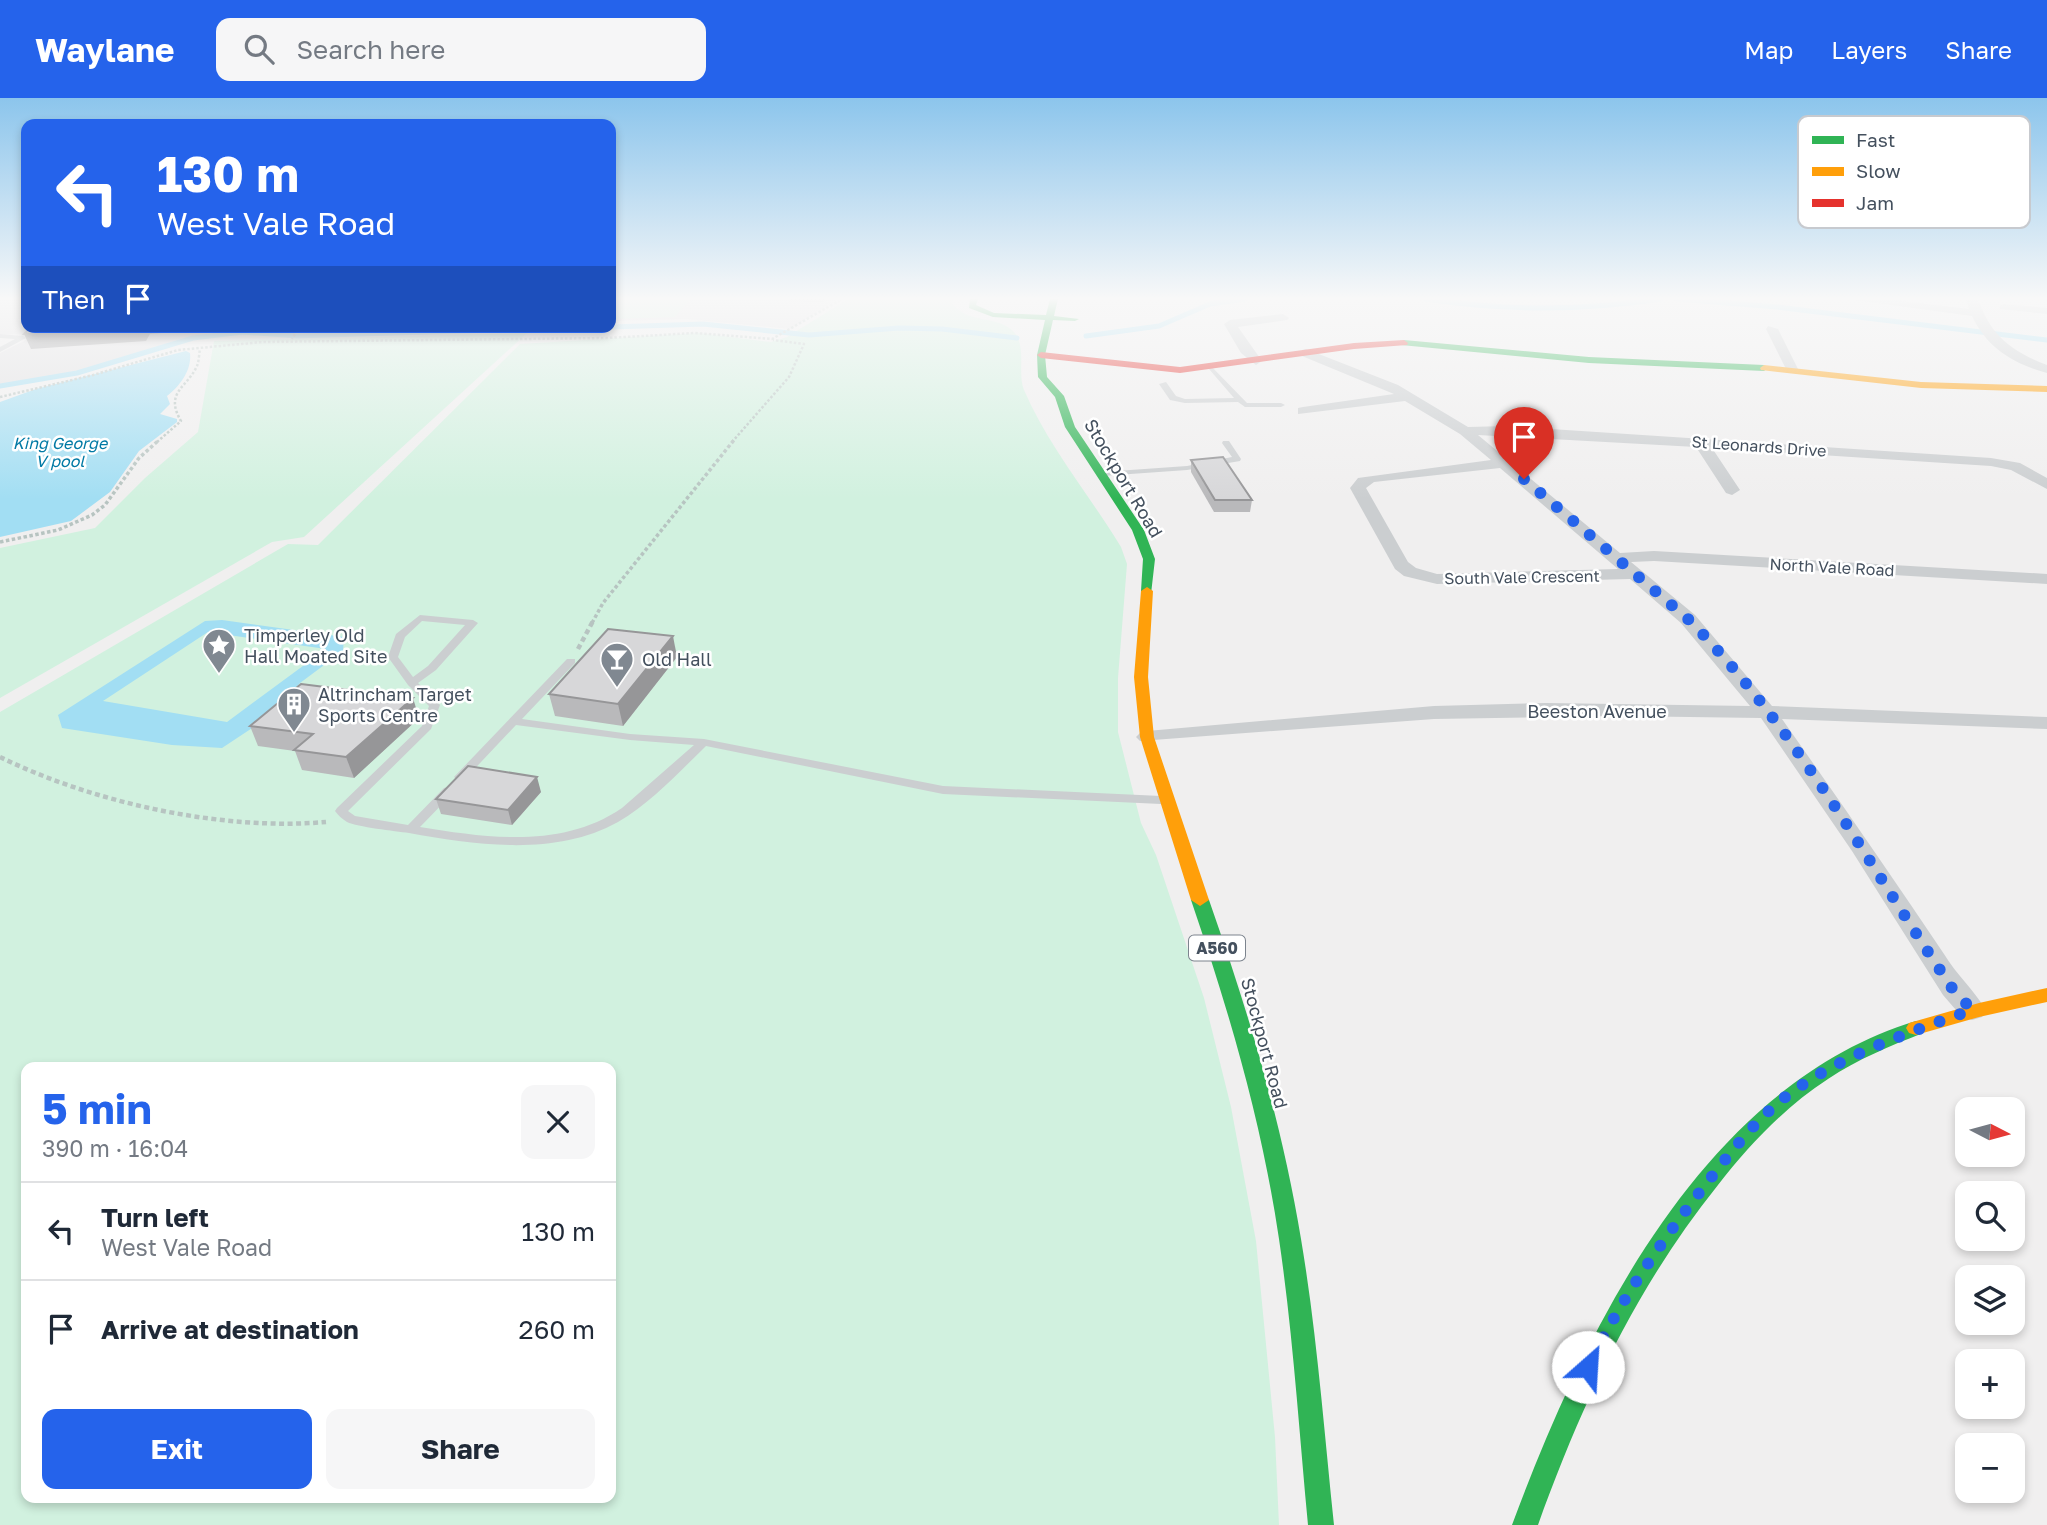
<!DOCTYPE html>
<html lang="en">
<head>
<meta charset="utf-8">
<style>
	body { margin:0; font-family:"Golos Text",sans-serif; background:#f6f6f7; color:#1f2937; height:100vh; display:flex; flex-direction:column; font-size:26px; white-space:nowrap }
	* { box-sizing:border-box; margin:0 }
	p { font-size:23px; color:#747a83 }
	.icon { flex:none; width:38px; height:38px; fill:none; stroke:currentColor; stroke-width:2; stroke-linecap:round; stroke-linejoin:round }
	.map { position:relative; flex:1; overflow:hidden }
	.sheet { position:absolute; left:21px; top:964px; width:595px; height:441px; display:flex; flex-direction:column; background:#fff; border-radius:14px; box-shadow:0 4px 10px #0003 }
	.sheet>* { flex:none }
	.hud { position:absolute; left:21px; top:21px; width:595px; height:214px; border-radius:14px; box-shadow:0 4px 10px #0003; background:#2563eb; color:#fff; overflow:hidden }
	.needle { width:46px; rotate:96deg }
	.controls { position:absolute; left:1955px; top:999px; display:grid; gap:14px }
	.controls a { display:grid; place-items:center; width:70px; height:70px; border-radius:14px; background:#fff; box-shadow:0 4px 10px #0003; font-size:35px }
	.pin { position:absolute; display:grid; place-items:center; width:60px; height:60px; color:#fff; margin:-72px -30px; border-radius:50% 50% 50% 0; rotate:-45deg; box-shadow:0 0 7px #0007 }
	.pin .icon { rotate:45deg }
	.me { position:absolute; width:77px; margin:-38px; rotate:26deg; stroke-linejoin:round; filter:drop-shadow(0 0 5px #0008) }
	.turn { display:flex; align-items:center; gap:24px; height:147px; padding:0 21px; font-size:32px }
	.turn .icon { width:91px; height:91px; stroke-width:2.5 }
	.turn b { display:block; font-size:49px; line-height:60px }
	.then { display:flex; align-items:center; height:66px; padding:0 21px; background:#0003; gap:14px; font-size:26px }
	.round { display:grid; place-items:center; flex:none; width:74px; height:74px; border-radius:14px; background:#f6f6f7 }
	.summary { display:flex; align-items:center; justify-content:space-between; height:119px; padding:0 21px }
	h1 { font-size:42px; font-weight:700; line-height:52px; color:#2563eb }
	.action { display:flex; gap:14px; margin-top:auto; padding:14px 21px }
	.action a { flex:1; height:80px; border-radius:14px; background:#2563eb; color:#fff; font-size:28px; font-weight:700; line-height:80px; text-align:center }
	.action a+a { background:#f6f6f7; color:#1f2937 }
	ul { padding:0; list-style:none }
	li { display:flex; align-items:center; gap:21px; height:98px; padding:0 21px; border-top:2px solid #e0e1e3 }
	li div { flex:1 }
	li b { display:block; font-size:26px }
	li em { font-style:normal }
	header { display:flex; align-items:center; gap:42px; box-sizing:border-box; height:98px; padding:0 35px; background:#2563eb; color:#fff }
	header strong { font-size:33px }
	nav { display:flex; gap:38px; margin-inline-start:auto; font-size:24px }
	.search { width:490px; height:63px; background:#f6f6f7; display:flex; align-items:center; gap:18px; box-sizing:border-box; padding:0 24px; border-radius:14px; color:#747a83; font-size:26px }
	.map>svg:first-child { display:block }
	.education { fill:#e1e0e2 }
	.green { fill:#d1f1df; fill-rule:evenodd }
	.water { fill:#a2def3; fill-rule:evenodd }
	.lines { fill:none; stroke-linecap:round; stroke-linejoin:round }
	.stream { stroke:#a2def3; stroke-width:5 }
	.path-far2 { stroke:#b7c4c1; stroke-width:2.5; stroke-dasharray:2.5 2; stroke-linecap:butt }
	.path-far1 { stroke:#b7c4c1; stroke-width:3.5; stroke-dasharray:3.5 2.5; stroke-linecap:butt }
	.path { stroke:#b7c4c1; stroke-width:4.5; stroke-dasharray:5 3.5; stroke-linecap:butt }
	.lane { fill:#cbced0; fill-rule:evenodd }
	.street { fill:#cbced0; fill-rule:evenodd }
	.fast { fill:#30b455; fill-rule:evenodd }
	.slow { fill:#ff9f0a; fill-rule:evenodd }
	.jam { fill:#e5322d; fill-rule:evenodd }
	.wall { fill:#b9b9bb }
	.shaded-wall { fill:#969698 }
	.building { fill:#d7d7d9; stroke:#969698; stroke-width:2 }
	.route { stroke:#2563eb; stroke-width:12; stroke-dasharray:0 21.6 }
	.labels { text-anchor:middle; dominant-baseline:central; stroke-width:5; stroke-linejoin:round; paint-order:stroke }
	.far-water-label { font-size:16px; font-style:italic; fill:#027aa5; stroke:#fff }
	.far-street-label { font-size:16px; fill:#44505e; stroke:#fff }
	.shield { fill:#fff; stroke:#7c848e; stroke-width:2 }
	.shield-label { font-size:16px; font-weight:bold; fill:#44505e }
	.street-label { font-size:18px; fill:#44505e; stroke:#fff }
	.poi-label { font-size:18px; fill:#44505e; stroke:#fff; text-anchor:start }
	.key { fill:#fff; stroke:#c7cacf; stroke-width:2 }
	.key-label { font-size:19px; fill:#44505e }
</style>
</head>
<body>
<header>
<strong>Waylane</strong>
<div class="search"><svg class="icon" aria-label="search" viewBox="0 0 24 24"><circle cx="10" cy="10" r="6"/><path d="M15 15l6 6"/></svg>Search here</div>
<nav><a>Map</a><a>Layers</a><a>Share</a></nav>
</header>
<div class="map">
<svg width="2047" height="1427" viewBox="0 0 2047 1427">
	<rect width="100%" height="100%" fill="#f0efef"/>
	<!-- education -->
	<g class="education">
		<path d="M0,201H26V229H261L225,232L180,241L76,275L0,287V255L36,237L0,236Z"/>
		<path d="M611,201H838L790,231L686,221L611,223Z"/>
	</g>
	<!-- green -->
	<g class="green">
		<path d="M611,201H690L675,219L611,221Z"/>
		<path d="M848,201H954L952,205C967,227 997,216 1014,234C1027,249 1017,275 1024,292C1047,346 1090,398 1121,449L1127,466L1118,580V634L1141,725L1156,757L1204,900L1231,1009L1256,1143L1275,1339L1279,1427H0V614L288,446L318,447L520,246L698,235L771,244L787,239ZM26,970H611V1400H26Z"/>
		<path d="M527,235L304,439L272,444L0,600V450L95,430L145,380L198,334L214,243Z"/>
	</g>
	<!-- water -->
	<g class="water">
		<path d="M186,253L190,255C192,272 180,288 167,298L170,306L160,316L177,321V324L139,353L110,394L71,423L0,439V304L36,291Z"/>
		<path d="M222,522L344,539L343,553L300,585L269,619L222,650L172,647L62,630L58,617L205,523ZM208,534L326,551L227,624L103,603Z"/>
	</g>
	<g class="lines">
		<!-- stream -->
		<g class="stream">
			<path d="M1426,201C1505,213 1582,213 1661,201"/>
			<path d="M1677,201L1777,209L2047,242"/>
			<path d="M611,229L703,226L809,237L899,230L942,231L1017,240"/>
			<path d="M1086,238L1159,228L1210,206L1244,201"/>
			<path d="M0,288L77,275L193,240L243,234L297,238L591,229"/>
		</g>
		<!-- path-far2 -->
		<g class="path-far2">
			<path d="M290,229L295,236L292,241"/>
			<path d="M0,299L93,277L178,252L263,244L607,240L695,235L772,241L842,201"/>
			<path d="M157,344L181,323C164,294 187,290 197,268C199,263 199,256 200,251"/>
			<path d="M732,344L789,279L804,246L773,242"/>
		</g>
		<!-- path-far1 -->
		<g class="path-far1">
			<path d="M0,444L58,432L92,417L105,407L139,360L159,342"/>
			<path d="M592,525L603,505L734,342"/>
		</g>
		<!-- path -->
		<g class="path">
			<path d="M578,551L593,523"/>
			<path d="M0,659C94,705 222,733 326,724"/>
		</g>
		<!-- lane -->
		<g class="lane">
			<path d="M0,236L23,238L26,240L0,254V249L15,241L0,240Z"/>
			<path d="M1211,268L1247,305H1281L1285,307L1281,309H1245L1238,304L1185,305L1170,302L1159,286L1166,284L1176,298L1185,301L1234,300L1209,271L1208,270Z"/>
			<path d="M1223,343H1229L1241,361L1240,363L1187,372L1102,378L1098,376L1102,374L1187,368L1232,359L1222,345Z"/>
			<path d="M420,517L473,522L478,525L436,572L418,585L440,607L431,631L348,713L355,718L408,727L444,690L448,689L454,693L452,696L420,729C488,740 562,751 622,710L694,647L630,642L516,627L464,682L460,683L454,679L567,561H575V565L522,621L630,636L704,641L943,688L1161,698L1167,702L1161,706L943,696L706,648C679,674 651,705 618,724C555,759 477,747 409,735C395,733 357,729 347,724C342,721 338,717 335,713L337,710L422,628L429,608L408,587L388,559L396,536ZM422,523L465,527L428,568L413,579L398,559L405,539Z"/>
		</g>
		<!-- street -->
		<g class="street">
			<path d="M1847,201H1885L1969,211L1966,201H1978C1991,238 2011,253 2047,267V275C2014,266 1987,250 1972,218Z"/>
			<path d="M2004,206L2047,210V216L2000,211V207Z"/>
			<path d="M1283,216L1289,220L1287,222L1238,229L1262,263L1256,267L1241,255L1224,226L1230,222Z"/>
			<path d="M1768,228L1778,231L1799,273L1798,276L1787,273L1766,231Z"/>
			<path d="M1306,251L1398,287L1468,329L1506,328L1991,360L2020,365L2047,380V391L2011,372L1991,368L1712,350L1740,392L1732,397L1726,395L1696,349L1478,337L1620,455L1654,453L2047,476V486L1654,463L1631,464L1695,517L1772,608L2047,619V631L1782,621C1837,699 1891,777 1944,856C1956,876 1974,892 1986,912L1982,919L1972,922L1962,919L1943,897L1852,753L1761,620L1618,618L1434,621L1140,643L1136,639L1140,635L1147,633L1434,608L1546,605L1750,608L1681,525L1630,481L1437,486L1404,478L1395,471L1350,390L1358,380L1491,362L1460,336L1405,303L1298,316V310L1303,309L1394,296L1302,258V252ZM1500,370L1618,471L1437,476L1416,470L1408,464L1366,390L1374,384Z"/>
		</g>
		<!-- fast -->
		<g class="fast">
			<path d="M970,201H978L976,207L994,215L1046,217L1050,201H1058L1054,218L1079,221L1075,223L1053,222L1045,257L1047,279L1064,298L1075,329L1144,432L1155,461L1151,496H1143L1141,493L1143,461L1132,432L1065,329L1055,299L1038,279L1037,257L1045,222L993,219L969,210Z"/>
			<path d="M1404,242L1589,259L1764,267L1768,270L1764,273L1589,265L1401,247L1400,245Z"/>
			<path d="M1200,796L1209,802C1248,913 1282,1025 1301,1141C1317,1236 1324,1332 1334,1427H1308C1299,1332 1293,1236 1279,1141C1262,1025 1229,913 1191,802Z"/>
			<path d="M1916,923L1923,925L1926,930L1923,935C1890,948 1858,961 1828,981C1785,1009 1749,1047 1718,1087C1636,1189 1582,1305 1538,1427H1512C1584,1233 1702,988 1916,923Z"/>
		</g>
		<!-- slow -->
		<g class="slow">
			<path d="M1764,267L1921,284L2047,288V294L1921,290L1761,272L1760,270Z"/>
			<path d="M1147,489L1153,493L1148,579L1154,639L1209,802L1200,808L1191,802L1140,639L1134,579L1141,493Z"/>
			<path d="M2047,890V904L1979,919L1916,937L1909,935L1906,930L1909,925L1979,905Z"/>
		</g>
		<!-- jam -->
		<path class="jam" d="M1404,242L1408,245L1407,247L1354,251L1180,275L1041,260L1037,257L1041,254L1180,269L1354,245Z"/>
	</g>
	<!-- wall -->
	<g class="wall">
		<path d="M788,201H824L823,204L788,203Z"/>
		<path d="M1191,362L1252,402L1250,414H1214L1191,374Z"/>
		<path d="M677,559L623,628L555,618L549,596Z"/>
		<path d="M419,620L354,680L302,672L295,653L258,648L250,628Z"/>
		<path d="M541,694L512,727L441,716L436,701Z"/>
	</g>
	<!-- shaded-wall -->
	<g class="shaded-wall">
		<path d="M111,229H245L150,236L146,243L31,251L24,236Z"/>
		<path d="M673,538L677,559L623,628L618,606Z"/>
		<path d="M413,600L419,620L354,680L346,659Z"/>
		<path d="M537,679L541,694L512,727L508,712Z"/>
	</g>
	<!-- building -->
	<g class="building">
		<path d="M31,229H111L24,236Z"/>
		<path d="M1223,359L1252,402H1215L1191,362Z"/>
		<path d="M608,531L673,538L618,606L549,596Z"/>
		<path d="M301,586L413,600L346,659L294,652L313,636L250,628Z"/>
		<path d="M468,668L537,679L508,712L436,701Z"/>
	</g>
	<!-- sky -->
	<linearGradient id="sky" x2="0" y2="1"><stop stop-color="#8cc5ec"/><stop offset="0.5" stop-color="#f8f8f8"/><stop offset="1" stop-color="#f8f8f8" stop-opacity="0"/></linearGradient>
	<rect width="2047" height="401" fill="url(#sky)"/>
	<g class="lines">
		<!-- route -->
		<path class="route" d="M1524,381L1688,521C1795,628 1868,766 1952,890L1972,912C1908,935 1844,956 1789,996C1756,1021 1731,1054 1706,1086C1661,1144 1620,1203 1588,1269"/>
	</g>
	<!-- icons -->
	<defs>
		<symbol id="sight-pin" viewBox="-11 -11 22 30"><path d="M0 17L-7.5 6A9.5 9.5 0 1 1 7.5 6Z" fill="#808891" stroke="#fff"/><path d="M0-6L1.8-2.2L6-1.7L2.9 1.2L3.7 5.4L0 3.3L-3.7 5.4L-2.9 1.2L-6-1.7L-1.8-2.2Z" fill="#fff"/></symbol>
		<symbol id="bar-pin" viewBox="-11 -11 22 30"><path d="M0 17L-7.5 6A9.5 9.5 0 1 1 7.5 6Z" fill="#808891" stroke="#fff"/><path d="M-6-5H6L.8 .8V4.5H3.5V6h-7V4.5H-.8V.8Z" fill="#fff"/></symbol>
		<symbol id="building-pin" viewBox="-11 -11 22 30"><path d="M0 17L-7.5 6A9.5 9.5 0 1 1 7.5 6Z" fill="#808891" stroke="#fff"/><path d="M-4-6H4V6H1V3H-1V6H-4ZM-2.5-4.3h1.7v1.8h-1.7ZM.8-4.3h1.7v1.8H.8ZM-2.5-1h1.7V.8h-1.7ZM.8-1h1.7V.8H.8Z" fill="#fff"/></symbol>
	</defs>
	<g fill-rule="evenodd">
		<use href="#sight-pin" x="200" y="528" width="38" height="52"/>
		<use href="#bar-pin" x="598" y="542" width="38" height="52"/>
		<use href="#building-pin" x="275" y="587" width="38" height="52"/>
	</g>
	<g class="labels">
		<!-- far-water labels -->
		<g class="far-water-label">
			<text x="60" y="345">King George<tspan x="60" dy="18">V pool</tspan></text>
		</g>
		<!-- far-street labels -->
		<g class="far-street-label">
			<text transform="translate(1759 348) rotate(4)">St Leonards Drive</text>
			<text transform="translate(1832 469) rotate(3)">North Vale Road</text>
			<text transform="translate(1522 479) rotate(-1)">South Vale Crescent</text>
		</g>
		<!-- shield labels -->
		<rect class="shield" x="1189" y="837.5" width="56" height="25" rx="5"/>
		<g class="shield-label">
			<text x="1217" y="850">A560</text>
		</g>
		<!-- street labels -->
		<g class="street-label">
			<text transform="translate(1124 380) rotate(59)">Stockport Road</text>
			<text x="1597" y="613">Beeston Avenue</text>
			<text transform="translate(1265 945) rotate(75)">Stockport Road</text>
		</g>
		<!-- poi labels -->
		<g class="poi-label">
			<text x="244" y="537">Timperley Old<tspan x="244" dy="21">Hall Moated Site</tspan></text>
			<text x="642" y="561">Old Hall</text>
			<text x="318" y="596">Altrincham Target<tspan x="318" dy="21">Sports Centre</tspan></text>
		</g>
	</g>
	<!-- legend -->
	<rect x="1798" y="18" width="232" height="112" rx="10" class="key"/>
	<rect x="1812" y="38" width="32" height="8" fill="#30b455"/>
	<rect x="1812" y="69" width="32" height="9" fill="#ff9f0a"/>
	<rect x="1812" y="101" width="32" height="8" fill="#e5322d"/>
	<g class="key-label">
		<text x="1856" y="49">Fast</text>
		<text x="1856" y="80">Slow</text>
		<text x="1856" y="112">Jam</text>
	</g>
</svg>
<div class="controls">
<a><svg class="needle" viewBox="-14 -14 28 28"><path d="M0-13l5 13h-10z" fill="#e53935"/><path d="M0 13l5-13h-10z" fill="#747a83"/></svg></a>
<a><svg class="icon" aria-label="search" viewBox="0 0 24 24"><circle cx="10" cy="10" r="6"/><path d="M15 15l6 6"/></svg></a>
<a><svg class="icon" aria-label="layers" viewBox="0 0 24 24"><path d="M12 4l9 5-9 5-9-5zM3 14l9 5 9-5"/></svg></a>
<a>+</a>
<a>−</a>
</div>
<div class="pin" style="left:1524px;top:381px;background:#d93025"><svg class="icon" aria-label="arrive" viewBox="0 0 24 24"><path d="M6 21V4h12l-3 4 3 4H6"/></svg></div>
<svg class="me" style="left:1588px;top:1269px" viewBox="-20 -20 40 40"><circle r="19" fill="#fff"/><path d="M0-13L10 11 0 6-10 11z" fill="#2563eb"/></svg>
<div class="hud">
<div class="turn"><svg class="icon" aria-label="left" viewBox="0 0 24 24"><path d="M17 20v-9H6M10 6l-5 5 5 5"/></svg><div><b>130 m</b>West Vale Road</div></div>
<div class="then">Then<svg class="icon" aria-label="arrive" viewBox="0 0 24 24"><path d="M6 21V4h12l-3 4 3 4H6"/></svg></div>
</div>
<section class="sheet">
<div class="summary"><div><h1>5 min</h1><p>390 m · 16:04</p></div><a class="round"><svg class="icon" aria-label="close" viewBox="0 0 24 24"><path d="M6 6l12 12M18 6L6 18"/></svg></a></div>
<ul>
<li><svg class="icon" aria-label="left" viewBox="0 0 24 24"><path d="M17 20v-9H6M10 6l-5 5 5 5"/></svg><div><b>Turn left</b><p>West Vale Road</p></div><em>130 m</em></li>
<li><svg class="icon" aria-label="arrive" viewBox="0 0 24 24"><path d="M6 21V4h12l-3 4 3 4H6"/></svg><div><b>Arrive at destination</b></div><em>260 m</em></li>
</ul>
<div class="action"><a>Exit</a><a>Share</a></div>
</section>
</div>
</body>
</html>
